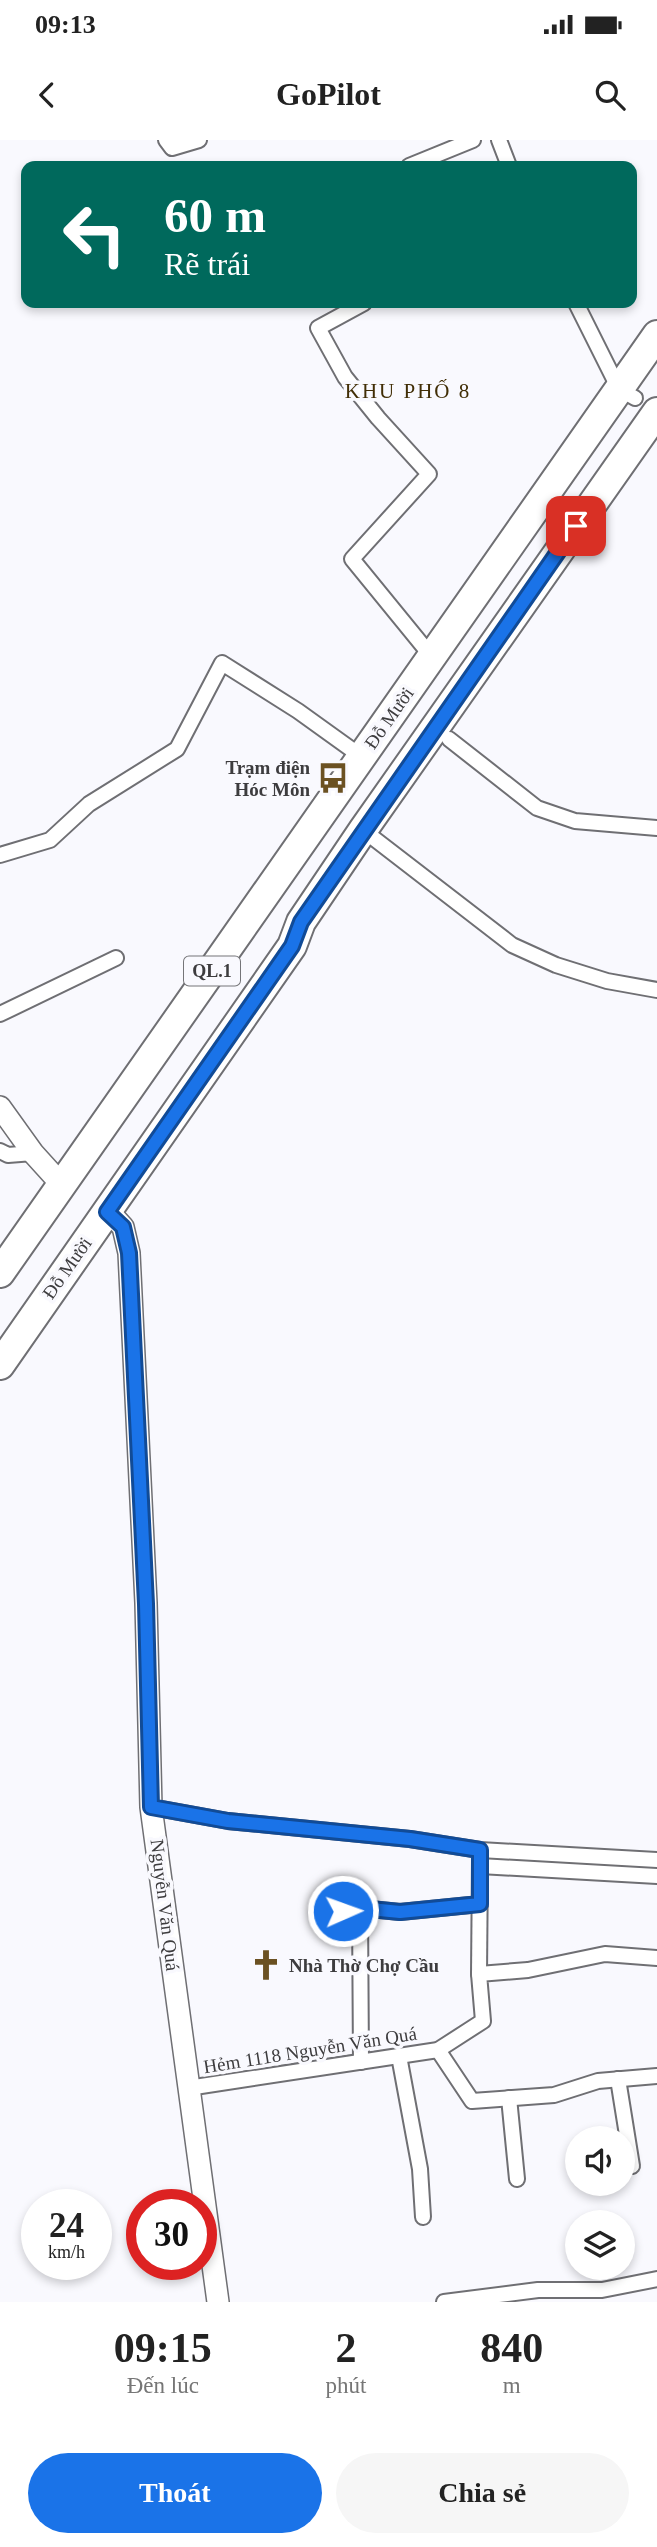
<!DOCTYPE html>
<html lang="vi">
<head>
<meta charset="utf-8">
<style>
	body { margin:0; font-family:"Times New Roman",serif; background:#f6f6f6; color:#222; height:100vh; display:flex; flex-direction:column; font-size:26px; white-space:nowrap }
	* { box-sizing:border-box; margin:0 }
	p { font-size:23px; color:#767676 }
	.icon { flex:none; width:38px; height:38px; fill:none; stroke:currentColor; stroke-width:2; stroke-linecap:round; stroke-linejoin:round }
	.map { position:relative; height:2162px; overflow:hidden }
	.drawer { display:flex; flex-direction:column; background:#fff; flex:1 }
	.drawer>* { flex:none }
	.guide { position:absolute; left:21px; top:21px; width:616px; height:147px; border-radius:14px; box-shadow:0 4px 10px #0003; background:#00695c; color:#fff; overflow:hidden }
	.buttons { position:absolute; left:565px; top:1986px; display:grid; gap:14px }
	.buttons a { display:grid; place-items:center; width:70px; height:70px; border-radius:50%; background:#fff; box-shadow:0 4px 10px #0003; font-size:35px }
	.speed { position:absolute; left:21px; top:2049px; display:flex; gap:14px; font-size:35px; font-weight:700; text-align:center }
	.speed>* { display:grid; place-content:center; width:91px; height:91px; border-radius:50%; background:#fff; box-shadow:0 4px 10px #0003; line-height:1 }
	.speed small { font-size:18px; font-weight:400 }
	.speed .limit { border:10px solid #d22; background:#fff; color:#111 }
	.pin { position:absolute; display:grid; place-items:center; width:60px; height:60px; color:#fff; margin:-30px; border-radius:14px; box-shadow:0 4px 10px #0006 }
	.me { position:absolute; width:77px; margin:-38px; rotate:88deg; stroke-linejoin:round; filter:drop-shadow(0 0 5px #0008) }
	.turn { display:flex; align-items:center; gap:24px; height:147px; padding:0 28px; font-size:32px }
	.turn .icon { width:91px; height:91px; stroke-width:2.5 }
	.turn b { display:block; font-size:49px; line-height:60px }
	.eta { display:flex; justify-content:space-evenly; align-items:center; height:119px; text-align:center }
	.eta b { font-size:42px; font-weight:600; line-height:49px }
	.action { display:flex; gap:14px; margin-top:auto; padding:14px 28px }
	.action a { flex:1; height:80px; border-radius:42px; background:#1a73e8; color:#fff; font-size:28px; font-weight:600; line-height:80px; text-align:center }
	.action a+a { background:#f6f6f6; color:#222 }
	.status { display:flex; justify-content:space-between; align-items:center; height:49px; padding:0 35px; background:#fff; direction:ltr }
	.status svg { height:19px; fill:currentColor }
	header { display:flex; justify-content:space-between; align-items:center; height:91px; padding:0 28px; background:#fff; font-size:32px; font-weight:600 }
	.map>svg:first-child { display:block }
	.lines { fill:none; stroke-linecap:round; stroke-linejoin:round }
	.street-casing { stroke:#6f6f73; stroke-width:18 }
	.secondary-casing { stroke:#6f6f73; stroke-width:24 }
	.highway-casing { stroke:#6f6f73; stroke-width:32 }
	.street { stroke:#fff; stroke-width:14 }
	.secondary { stroke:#fff; stroke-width:21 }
	.highway { stroke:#fff; stroke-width:28 }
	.route-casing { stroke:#114b97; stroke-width:18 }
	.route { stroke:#1a73e8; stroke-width:12 }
	.labels { text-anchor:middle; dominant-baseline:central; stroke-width:7; stroke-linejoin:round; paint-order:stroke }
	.shield { fill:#f9f9fe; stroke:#757578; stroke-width:2 }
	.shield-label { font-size:18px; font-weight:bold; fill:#3d3c3e }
	.street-label { font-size:19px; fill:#3d3c3e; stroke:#f9f9fe }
	.poi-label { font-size:19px; font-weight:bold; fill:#3d3c3e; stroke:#f9f9fe; text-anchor:end }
	.neighbourhood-label { font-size:21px; letter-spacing:2px; fill:#412e06; stroke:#f9f9fe }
</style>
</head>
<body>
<div class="status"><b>09:13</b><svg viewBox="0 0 49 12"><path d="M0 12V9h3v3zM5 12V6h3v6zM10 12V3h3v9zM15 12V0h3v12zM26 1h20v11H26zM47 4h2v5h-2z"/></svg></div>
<header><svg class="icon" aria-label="back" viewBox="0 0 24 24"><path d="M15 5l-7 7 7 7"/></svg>GoPilot<svg class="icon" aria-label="search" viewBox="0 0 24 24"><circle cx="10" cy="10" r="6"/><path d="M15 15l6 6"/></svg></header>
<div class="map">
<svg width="657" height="2162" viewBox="0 0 657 2162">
	<rect width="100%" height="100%" fill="#f9f9fe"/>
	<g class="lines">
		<defs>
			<g id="street">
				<path d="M166,0L172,8L199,0"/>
				<path d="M499,0L509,26"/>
				<path d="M409,26L473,0"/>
				<path d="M364,163L318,188L345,237L378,278L429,334L352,419L432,517"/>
				<path d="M576,163L619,249L635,258"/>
				<path d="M449,599L537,668L575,681L657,688"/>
				<path d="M363,690L512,805L556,825L607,841L657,850"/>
				<path d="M0,715L50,700L89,664L177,609L222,523L298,571L362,617"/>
				<path d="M0,874L116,818"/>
				<path d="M0,1011L8,1015L33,1013"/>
				<path d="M151,1667L228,1681L410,1699L480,1710L657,1720"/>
				<path d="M480,1726L657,1736"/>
				<path d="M360,1768L361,1922"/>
				<path d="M343,1771L360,1768L400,1772L480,1764"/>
				<path d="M479,1834L480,1720"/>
				<path d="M438,1910L472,1961L554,1955L598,1941L657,1936"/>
				<path d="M399,1916L420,2029L423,2077"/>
				<path d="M618,1939L632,2026"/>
				<path d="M188,1948L438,1910L483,1881L479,1834L528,1830L605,1814L657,1818"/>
				<path d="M509,1958L517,2039"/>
				<path d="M444,2162L538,2150H602L657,2139"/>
			</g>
			<g id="secondary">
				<path d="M0,967L33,1013L62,1045"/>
				<path d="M113,1076L123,1087L129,1113L146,1463L151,1667L218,2162"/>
			</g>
			<g id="highway">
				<path d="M0,1133L657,195"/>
				<path d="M0,1225L292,806L301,782L363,690L657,272"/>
			</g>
		</defs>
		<!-- street casing -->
		<use href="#street" class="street-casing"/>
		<!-- secondary casing -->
		<use href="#secondary" class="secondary-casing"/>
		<!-- highway casing -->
		<use href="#highway" class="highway-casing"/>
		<!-- street -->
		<use href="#street" class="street"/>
		<!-- secondary -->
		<use href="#secondary" class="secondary"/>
		<!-- highway -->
		<use href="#highway" class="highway"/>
	</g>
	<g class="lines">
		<defs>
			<path id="route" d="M343,1771L360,1768L400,1772L480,1764V1710L410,1699L228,1681L151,1667L146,1464L129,1113L123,1087L107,1072L292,806L301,782L576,386"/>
		</defs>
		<!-- route casing -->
		<use href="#route" class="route-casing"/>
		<!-- route -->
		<use href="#route" class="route"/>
	</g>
	<!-- icons -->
	<defs>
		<symbol id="bus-bare" viewBox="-9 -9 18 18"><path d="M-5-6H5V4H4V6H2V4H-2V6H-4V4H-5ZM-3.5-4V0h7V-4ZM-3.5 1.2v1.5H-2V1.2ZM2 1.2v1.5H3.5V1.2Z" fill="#6b5122" stroke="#f9f9fe" stroke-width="2.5" paint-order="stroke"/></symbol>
		<symbol id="church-bare" viewBox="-9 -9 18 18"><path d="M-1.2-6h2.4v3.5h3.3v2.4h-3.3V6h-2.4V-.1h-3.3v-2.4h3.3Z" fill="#6b5122" stroke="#f9f9fe" stroke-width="2.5" paint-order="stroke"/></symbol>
	</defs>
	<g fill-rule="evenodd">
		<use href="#bus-bare" x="311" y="616" width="44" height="44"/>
		<use href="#church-bare" x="244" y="1803" width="44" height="44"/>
	</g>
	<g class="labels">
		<!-- shield labels -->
		<rect class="shield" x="184" y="816.5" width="56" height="29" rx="5"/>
		<g class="shield-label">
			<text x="212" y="831">QL.1</text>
		</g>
		<!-- street labels -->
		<g class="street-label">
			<text transform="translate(389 578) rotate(-55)">Đỗ Mười</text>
			<text transform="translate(67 1128) rotate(-55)">Đỗ Mười</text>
			<text transform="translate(165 1765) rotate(83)">Nguyễn Văn Quá</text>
			<text transform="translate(310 1910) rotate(-9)">Hẻm 1118 Nguyễn Văn Quá</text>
		</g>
		<!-- poi labels -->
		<g class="poi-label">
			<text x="310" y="627">Trạm điện<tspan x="310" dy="22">Hóc Môn</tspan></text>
			<text x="289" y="1825" text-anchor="start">Nhà Thờ Chợ Cầu</text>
		</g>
		<!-- neighbourhood labels -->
		<g class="neighbourhood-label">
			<text x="408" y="251">KHU PHỐ 8</text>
		</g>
	</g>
</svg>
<div class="buttons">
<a><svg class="icon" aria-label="sound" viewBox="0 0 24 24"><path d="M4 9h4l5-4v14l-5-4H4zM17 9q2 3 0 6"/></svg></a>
<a><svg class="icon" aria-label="layers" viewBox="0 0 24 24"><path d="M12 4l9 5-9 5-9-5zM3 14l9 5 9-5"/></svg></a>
</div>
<div class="speed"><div>24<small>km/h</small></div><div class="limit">30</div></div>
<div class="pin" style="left:576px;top:386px;background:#d93025"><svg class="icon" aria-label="arrive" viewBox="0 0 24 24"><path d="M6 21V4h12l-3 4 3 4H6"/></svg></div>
<svg class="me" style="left:343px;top:1771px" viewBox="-20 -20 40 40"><circle r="17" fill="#1a73e8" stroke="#fff" stroke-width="3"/><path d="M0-11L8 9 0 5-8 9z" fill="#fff"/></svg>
<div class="guide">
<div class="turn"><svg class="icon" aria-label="left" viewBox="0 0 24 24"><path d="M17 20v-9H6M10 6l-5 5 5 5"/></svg><div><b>60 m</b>Rẽ trái</div></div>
</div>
</div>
<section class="drawer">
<div class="eta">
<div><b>09:15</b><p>Đến lúc</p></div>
<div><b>2</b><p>phút</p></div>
<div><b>840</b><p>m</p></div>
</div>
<div class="action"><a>Thoát</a><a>Chia sẻ</a></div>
</section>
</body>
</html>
